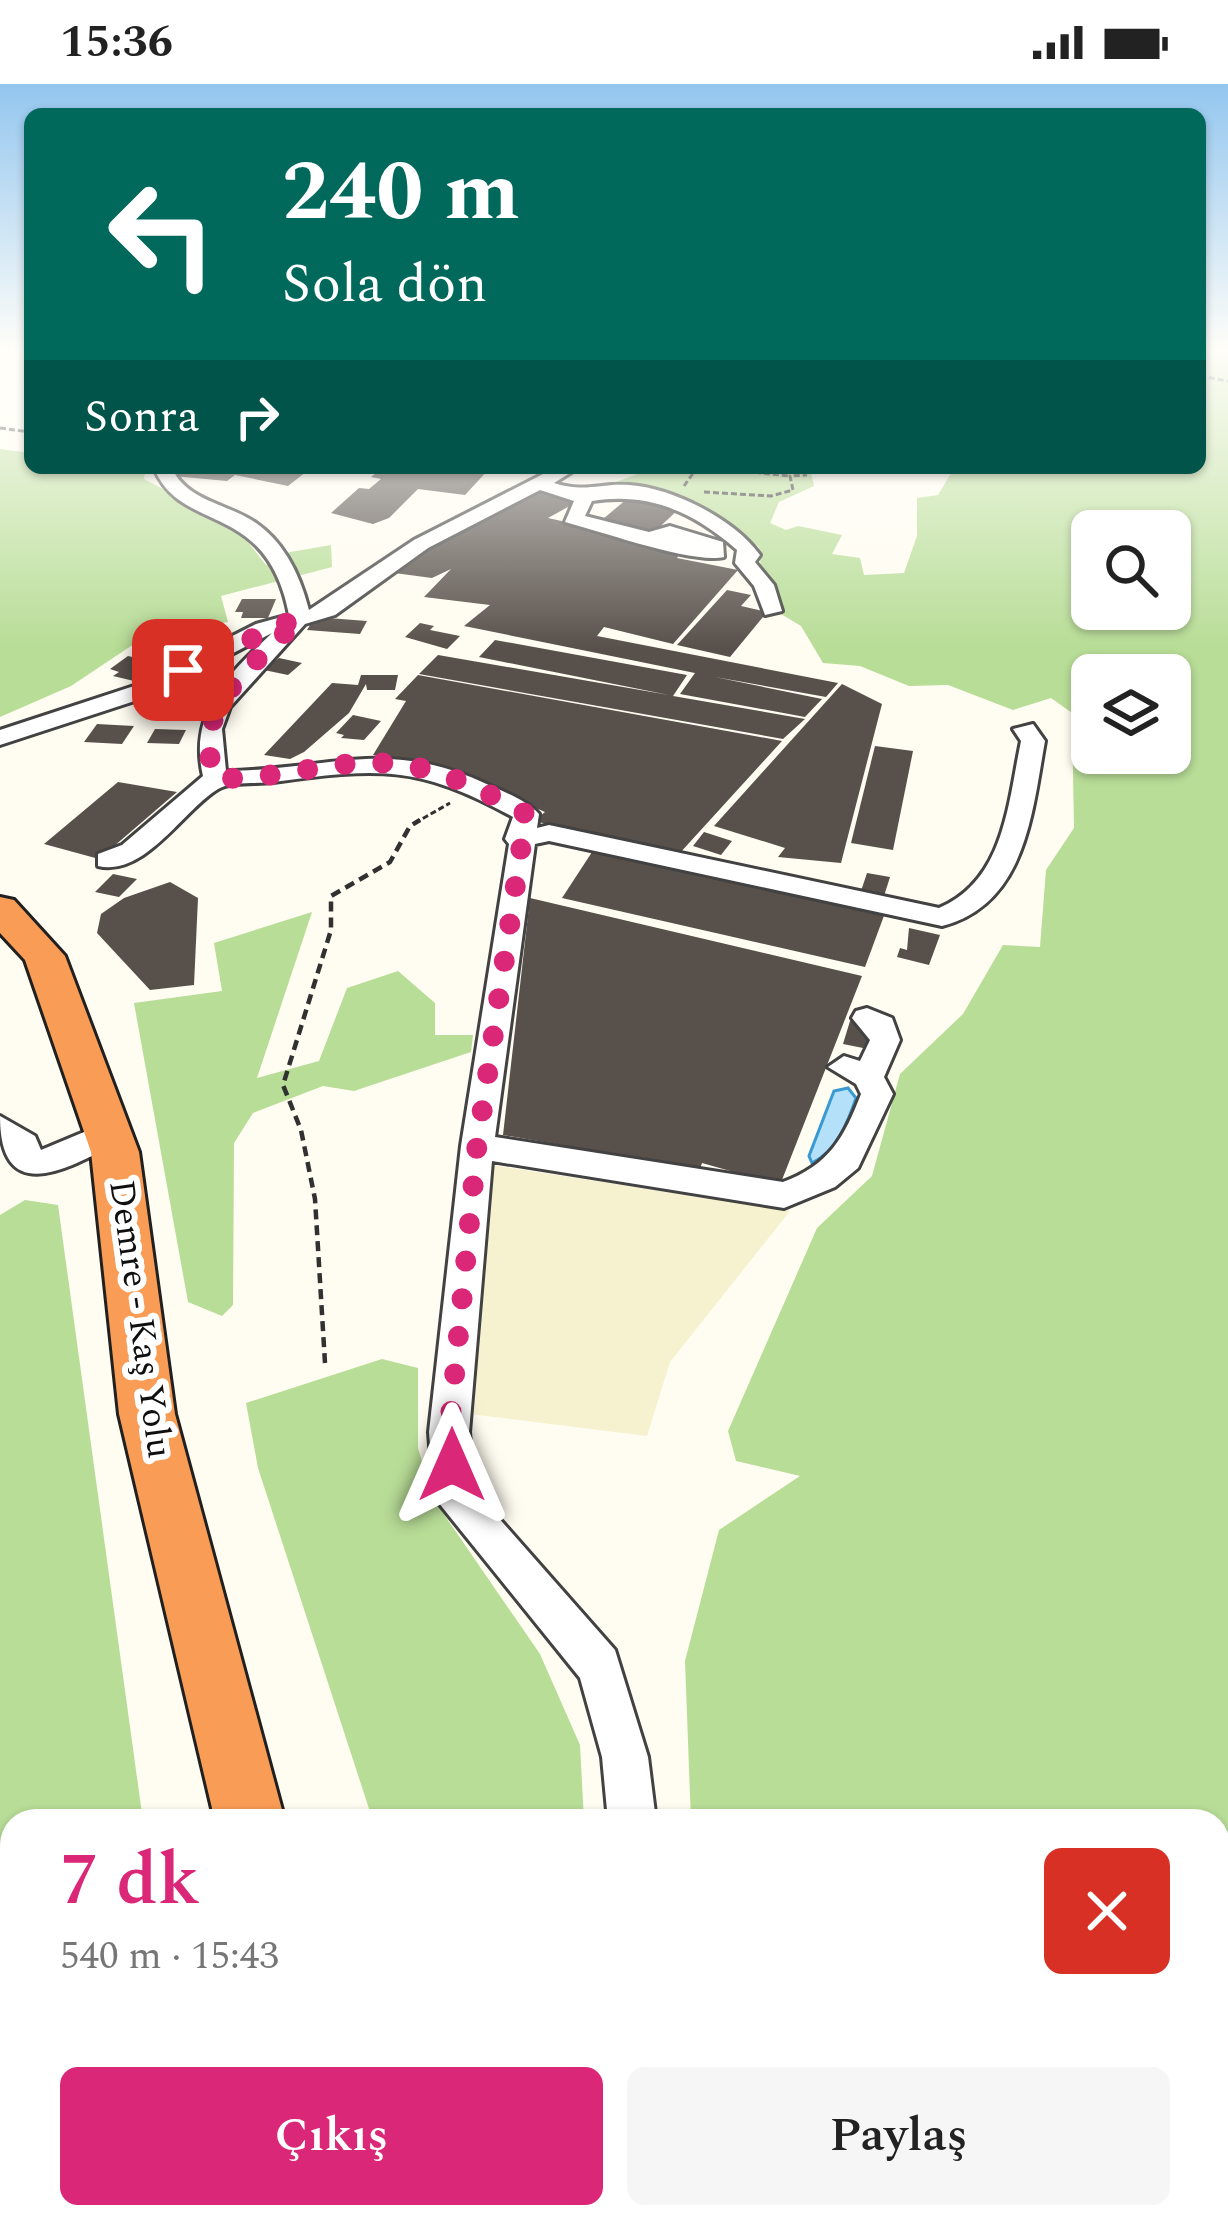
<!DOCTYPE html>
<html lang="tr">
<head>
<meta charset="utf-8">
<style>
	body { margin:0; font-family:Spectral,serif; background:#f6f6f6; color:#222; height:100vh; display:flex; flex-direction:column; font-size:45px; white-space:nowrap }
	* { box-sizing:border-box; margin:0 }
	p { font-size:39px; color:#767676 }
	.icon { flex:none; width:66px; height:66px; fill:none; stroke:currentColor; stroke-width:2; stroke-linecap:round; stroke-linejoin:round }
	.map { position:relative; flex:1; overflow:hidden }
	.sheet { position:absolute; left:0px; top:1725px; width:1230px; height:420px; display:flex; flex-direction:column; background:#fff; border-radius:36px 36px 0 0; box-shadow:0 3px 9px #0004 }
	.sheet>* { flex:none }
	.guide { position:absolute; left:24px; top:24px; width:1182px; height:366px; border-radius:18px; box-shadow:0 3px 9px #0004; background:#00695c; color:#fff; overflow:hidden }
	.buttons { position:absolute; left:1071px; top:426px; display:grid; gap:24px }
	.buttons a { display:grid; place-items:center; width:120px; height:120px; border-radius:18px; background:#fff; box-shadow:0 3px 9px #0004; font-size:60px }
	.pin { position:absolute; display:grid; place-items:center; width:102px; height:102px; color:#fff; margin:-51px; border-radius:24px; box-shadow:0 6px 18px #0006 }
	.me { position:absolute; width:132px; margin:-66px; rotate:0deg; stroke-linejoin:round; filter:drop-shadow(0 0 9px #0008) }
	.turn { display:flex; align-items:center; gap:42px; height:252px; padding:0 60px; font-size:54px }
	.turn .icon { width:156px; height:156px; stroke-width:2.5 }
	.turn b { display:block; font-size:84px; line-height:102px }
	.then { display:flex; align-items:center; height:114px; padding:0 60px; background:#0003; gap:24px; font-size:45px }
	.round { display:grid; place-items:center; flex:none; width:126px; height:126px; border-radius:18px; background:#f6f6f6 }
	.headline { display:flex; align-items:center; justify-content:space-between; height:204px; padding:0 60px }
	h1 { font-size:72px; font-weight:600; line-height:90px; color:#db2777 }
	.cta { display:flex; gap:24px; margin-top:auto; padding:24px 60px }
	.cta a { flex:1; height:138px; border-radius:18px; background:#db2777; color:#fff; font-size:48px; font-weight:600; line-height:138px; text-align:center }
	.cta a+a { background:#f6f6f6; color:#222 }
	.status { display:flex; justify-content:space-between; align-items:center; height:84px; padding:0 60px; background:#fff; direction:ltr }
	.status svg { height:33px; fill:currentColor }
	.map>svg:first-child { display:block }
	.farmland { fill:#f6f2d0 }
	.forest { fill:#b8dd97; fill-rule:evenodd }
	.water { fill:#b4e0f9; stroke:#3899d3; stroke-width:3 }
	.building { fill:#58504b }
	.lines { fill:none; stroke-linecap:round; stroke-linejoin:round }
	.minor-casing { stroke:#424242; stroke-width:6 }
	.highway-casing { stroke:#202020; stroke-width:6 }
	.path-far2 { stroke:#313131; stroke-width:3; stroke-dasharray:6 3; stroke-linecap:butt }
	.path-far1 { stroke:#313131; stroke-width:4.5; stroke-dasharray:10 6; stroke-linecap:butt }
	.path { stroke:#313131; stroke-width:8; stroke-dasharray:18 9; stroke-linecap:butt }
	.minor { fill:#fff; fill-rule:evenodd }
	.highway { fill:#f99c55; fill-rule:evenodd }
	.route { stroke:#db2777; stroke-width:21; stroke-dasharray:0 37.8 }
	.labels { text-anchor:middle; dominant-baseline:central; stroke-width:12; stroke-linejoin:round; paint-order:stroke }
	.street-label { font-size:36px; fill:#0f0f0f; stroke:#fff }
</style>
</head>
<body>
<div class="status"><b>15:36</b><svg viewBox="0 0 49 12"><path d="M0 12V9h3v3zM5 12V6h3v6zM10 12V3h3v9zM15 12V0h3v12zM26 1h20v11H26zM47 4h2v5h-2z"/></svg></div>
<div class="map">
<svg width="1228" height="2145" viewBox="0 0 1228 2145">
	<rect width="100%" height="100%" fill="#fffcf1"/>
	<!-- farmland -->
	<path class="farmland" d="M491,1081L790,1127L670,1278L647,1352L470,1330Z"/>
	<!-- forest -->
	<g class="forest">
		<path d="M1200,264H1228V2145H705L704,2133H1218V1737H691L685,1577L719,1446L800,1392L736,1377L728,1347L817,1144L872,1092L900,990L963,930L1003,861L1040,863L1046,786L1074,744L1072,629L1051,614L1013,626L948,601L909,602L860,582L823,579L801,542L781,530L782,518L761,486L759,463L678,413L605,402L654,384H810L814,402L779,418L770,439L786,446L798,442L842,451L832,470L860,474L864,491L904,489L917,452V414L938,411L954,384H1200ZM1092,447H1170V525H1092ZM1092,591H1170V669H1092Z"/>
		<path d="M0,365L30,369V384H146L144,395L236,443L266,481L290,468L331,461L332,483L221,512L228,538L146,552L71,602L0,633Z"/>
		<path d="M312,828L257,994L319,977L347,904L398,887L435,919V951H473L471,968L354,1007L323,1002L253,1029L234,1059L233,1221L222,1232L188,1218L134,919L222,907L214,859Z"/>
		<path d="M25,1116L58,1121L143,1737H12V2133H180L182,2145H0V1131Z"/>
		<path d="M382,1275L418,1284V1364L432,1413L540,1570L580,1661L584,1737H373L258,1384L246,1319Z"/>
	</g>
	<!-- water -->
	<path class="water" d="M848,1004L856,1014C848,1038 836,1068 812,1079L809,1072L834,1007Z"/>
	<!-- building -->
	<g class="building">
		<path d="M184,384H311L288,402L235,391L227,397L173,392Z"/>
		<path d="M382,384H490L465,411L418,405L389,434L373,440L331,429L359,404L369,405L381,395L371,393Z"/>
		<path d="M540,406L577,418L548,434L638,454L683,466L677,474L738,486L673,560L604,543L597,552L838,599L826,613L715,593L822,615L805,633L680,610L695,589L464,542L490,521L424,513L451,485L432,494L387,488L425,462Z"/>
		<path d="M634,409L681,423L650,452L597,440Z"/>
		<path d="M727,506L751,511L741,522L767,528L730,573L677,561Z"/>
		<path d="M242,515H276L268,534H241L243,528H235Z"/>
		<path d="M315,533L367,537L360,550L307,546Z"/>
		<path d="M420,539L434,542L430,546L460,552L447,565L405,553Z"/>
		<path d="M495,556L687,591L673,612L805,635L783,655L419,590L438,571L669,611L479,573Z"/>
		<path d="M128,572L158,579L134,597L113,592L119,588L110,585Z"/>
		<path d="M279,574L302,579L288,591L264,586Z"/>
		<path d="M191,587L218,590L201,611L169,604Z"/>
		<path d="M361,591H398L395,606H367L366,600L349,629L304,668L290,675L264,671L332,599L358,601Z"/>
		<path d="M418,591L782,657L679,770L534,737L545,728L453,688L373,671L406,617L395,615Z"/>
		<path d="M842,600L882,620L841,779L778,773L785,764L714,742Z"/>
		<path d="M353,631L381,637L364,656L341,654L344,651L336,649Z"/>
		<path d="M97,640L134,642L122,660L84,658Z"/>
		<path d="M155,645L186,646L179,660L147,659Z"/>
		<path d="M875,662L913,667L893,766L851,759Z"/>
		<path d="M118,698L177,708L99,775L44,760Z"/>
		<path d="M704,748L732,757L721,771L693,762Z"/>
		<path d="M594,765L885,829L865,883L562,814Z"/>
		<path d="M867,789L890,793L884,812L861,807Z"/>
		<path d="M113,790L137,795L119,813L95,808Z"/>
		<path d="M170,798L198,814L194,901L150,906L97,849L101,830L124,814Z"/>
		<path d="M530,814L862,892L780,1101L702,1079L700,1085L503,1051Z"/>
		<path d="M909,844L940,851L929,881L897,873L900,864L907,866Z"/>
		<path d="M850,937L874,942L868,965L843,960Z"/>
	</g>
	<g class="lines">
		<defs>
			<g id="minor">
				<path d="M154,384H172C186,417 229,420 256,439C285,459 301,494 309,526L414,456L555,384H578L554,399C586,409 599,399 629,401C673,404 734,435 760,471L755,478L774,501L782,527L765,531L754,502L735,479L737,466C694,428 649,408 592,417L585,432L649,448L670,442L723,458L724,473C693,480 603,448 565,438L574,417L540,406L428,464L335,531L305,540L230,623L222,645L226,687C331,686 387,652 491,702C507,709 527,717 539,730L537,744L549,741L939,824C1005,796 1008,719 1021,657L1013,645L1033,640L1045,657C1032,729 1026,820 942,842L549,757L535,760L495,1053L783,1098C829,1081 844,1054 861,1010L856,1000L828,983L844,972L860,977L870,956L852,934L856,927L867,924L892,934L900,956L884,993L893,1010L858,1084L835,1103L784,1124L492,1077L469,1348L474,1406L615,1566L648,1673L656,1737H608L602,1673L580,1594L434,1413L429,1348L461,1062L509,760L505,755L513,733C417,680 378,684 273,698C257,700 231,697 218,705C183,726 145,793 98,782V770L122,761L203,692C188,628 229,590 272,549L150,612L0,661V646L134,602L256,540L289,531C267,415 181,451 154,384Z"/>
				<path d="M0,1032L35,1052L41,1066L108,1038L124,1050L119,1058C67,1085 0,1124 0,1032Z"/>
				<path d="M625,2133H681L682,2145H626Z"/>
			</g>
			<g id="highway">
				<path d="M0,813L14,816L65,872L139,1068L175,1330L285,1737H215L119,1330L91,1068L25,876L0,849Z"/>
				<path d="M281,2133H363L364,2145H282Z"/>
			</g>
		</defs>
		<!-- minor casing -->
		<use href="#minor" class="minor-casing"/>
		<!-- highway casing -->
		<use href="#highway" class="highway-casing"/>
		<!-- path-far2 -->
		<g class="path-far2">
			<path d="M1200,292L1228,297"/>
			<path d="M0,344L30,348"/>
			<path d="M761,384L760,389L790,392"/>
			<path d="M684,402L694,388L707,384"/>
			<path d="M704,408L771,412L793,406L790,392L807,391"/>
			<path d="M415,739L450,719"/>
		</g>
		<!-- path-far1 -->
		<path class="path-far1" d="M325,1279L315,1115L301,1046L283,1001L331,846V812L390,778L410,742L420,736"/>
		<!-- path -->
		<path class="path" d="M804,1737L819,1730L873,1731"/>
		<!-- minor -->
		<use href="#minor" class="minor"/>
		<!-- highway -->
		<use href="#highway" class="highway"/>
	</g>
	<!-- sky -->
	<linearGradient id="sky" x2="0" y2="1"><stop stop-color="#93c6ef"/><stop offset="0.47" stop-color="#fffef9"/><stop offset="1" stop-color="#fffef9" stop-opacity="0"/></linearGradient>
	<rect width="1228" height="564" fill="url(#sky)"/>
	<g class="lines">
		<!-- route -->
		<path class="route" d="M183,586L300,533C259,580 186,621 216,694C273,697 329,676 385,679C435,681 483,706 526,730L477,1062L449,1348L452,1381"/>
	</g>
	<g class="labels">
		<!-- street labels -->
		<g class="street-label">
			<text transform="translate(140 1235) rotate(82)">Demre - Kaş Yolu</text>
		</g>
	</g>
</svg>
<div class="buttons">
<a><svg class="icon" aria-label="search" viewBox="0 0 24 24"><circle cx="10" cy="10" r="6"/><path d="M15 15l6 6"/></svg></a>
<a><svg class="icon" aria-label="layers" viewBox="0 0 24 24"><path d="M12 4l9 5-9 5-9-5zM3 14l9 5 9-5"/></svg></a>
</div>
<div class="pin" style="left:183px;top:586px;background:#d93025"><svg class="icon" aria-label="arrive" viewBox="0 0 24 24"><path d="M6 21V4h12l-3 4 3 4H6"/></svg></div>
<svg class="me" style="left:452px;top:1381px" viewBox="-20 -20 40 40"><path d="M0-17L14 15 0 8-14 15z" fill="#db2777" stroke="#fff" stroke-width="4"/></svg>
<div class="guide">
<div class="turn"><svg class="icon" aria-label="left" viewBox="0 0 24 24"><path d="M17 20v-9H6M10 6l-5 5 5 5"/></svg><div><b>240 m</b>Sola dön</div></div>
<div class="then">Sonra<svg class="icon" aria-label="right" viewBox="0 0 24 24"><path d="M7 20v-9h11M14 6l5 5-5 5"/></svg></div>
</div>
<section class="sheet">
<div class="headline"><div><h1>7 dk</h1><p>540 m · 15:43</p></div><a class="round" style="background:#d93025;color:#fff"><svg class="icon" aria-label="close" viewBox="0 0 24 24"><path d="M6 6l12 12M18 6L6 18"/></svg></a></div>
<div class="cta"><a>Çıkış</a><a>Paylaş</a></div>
</section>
</div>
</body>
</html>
